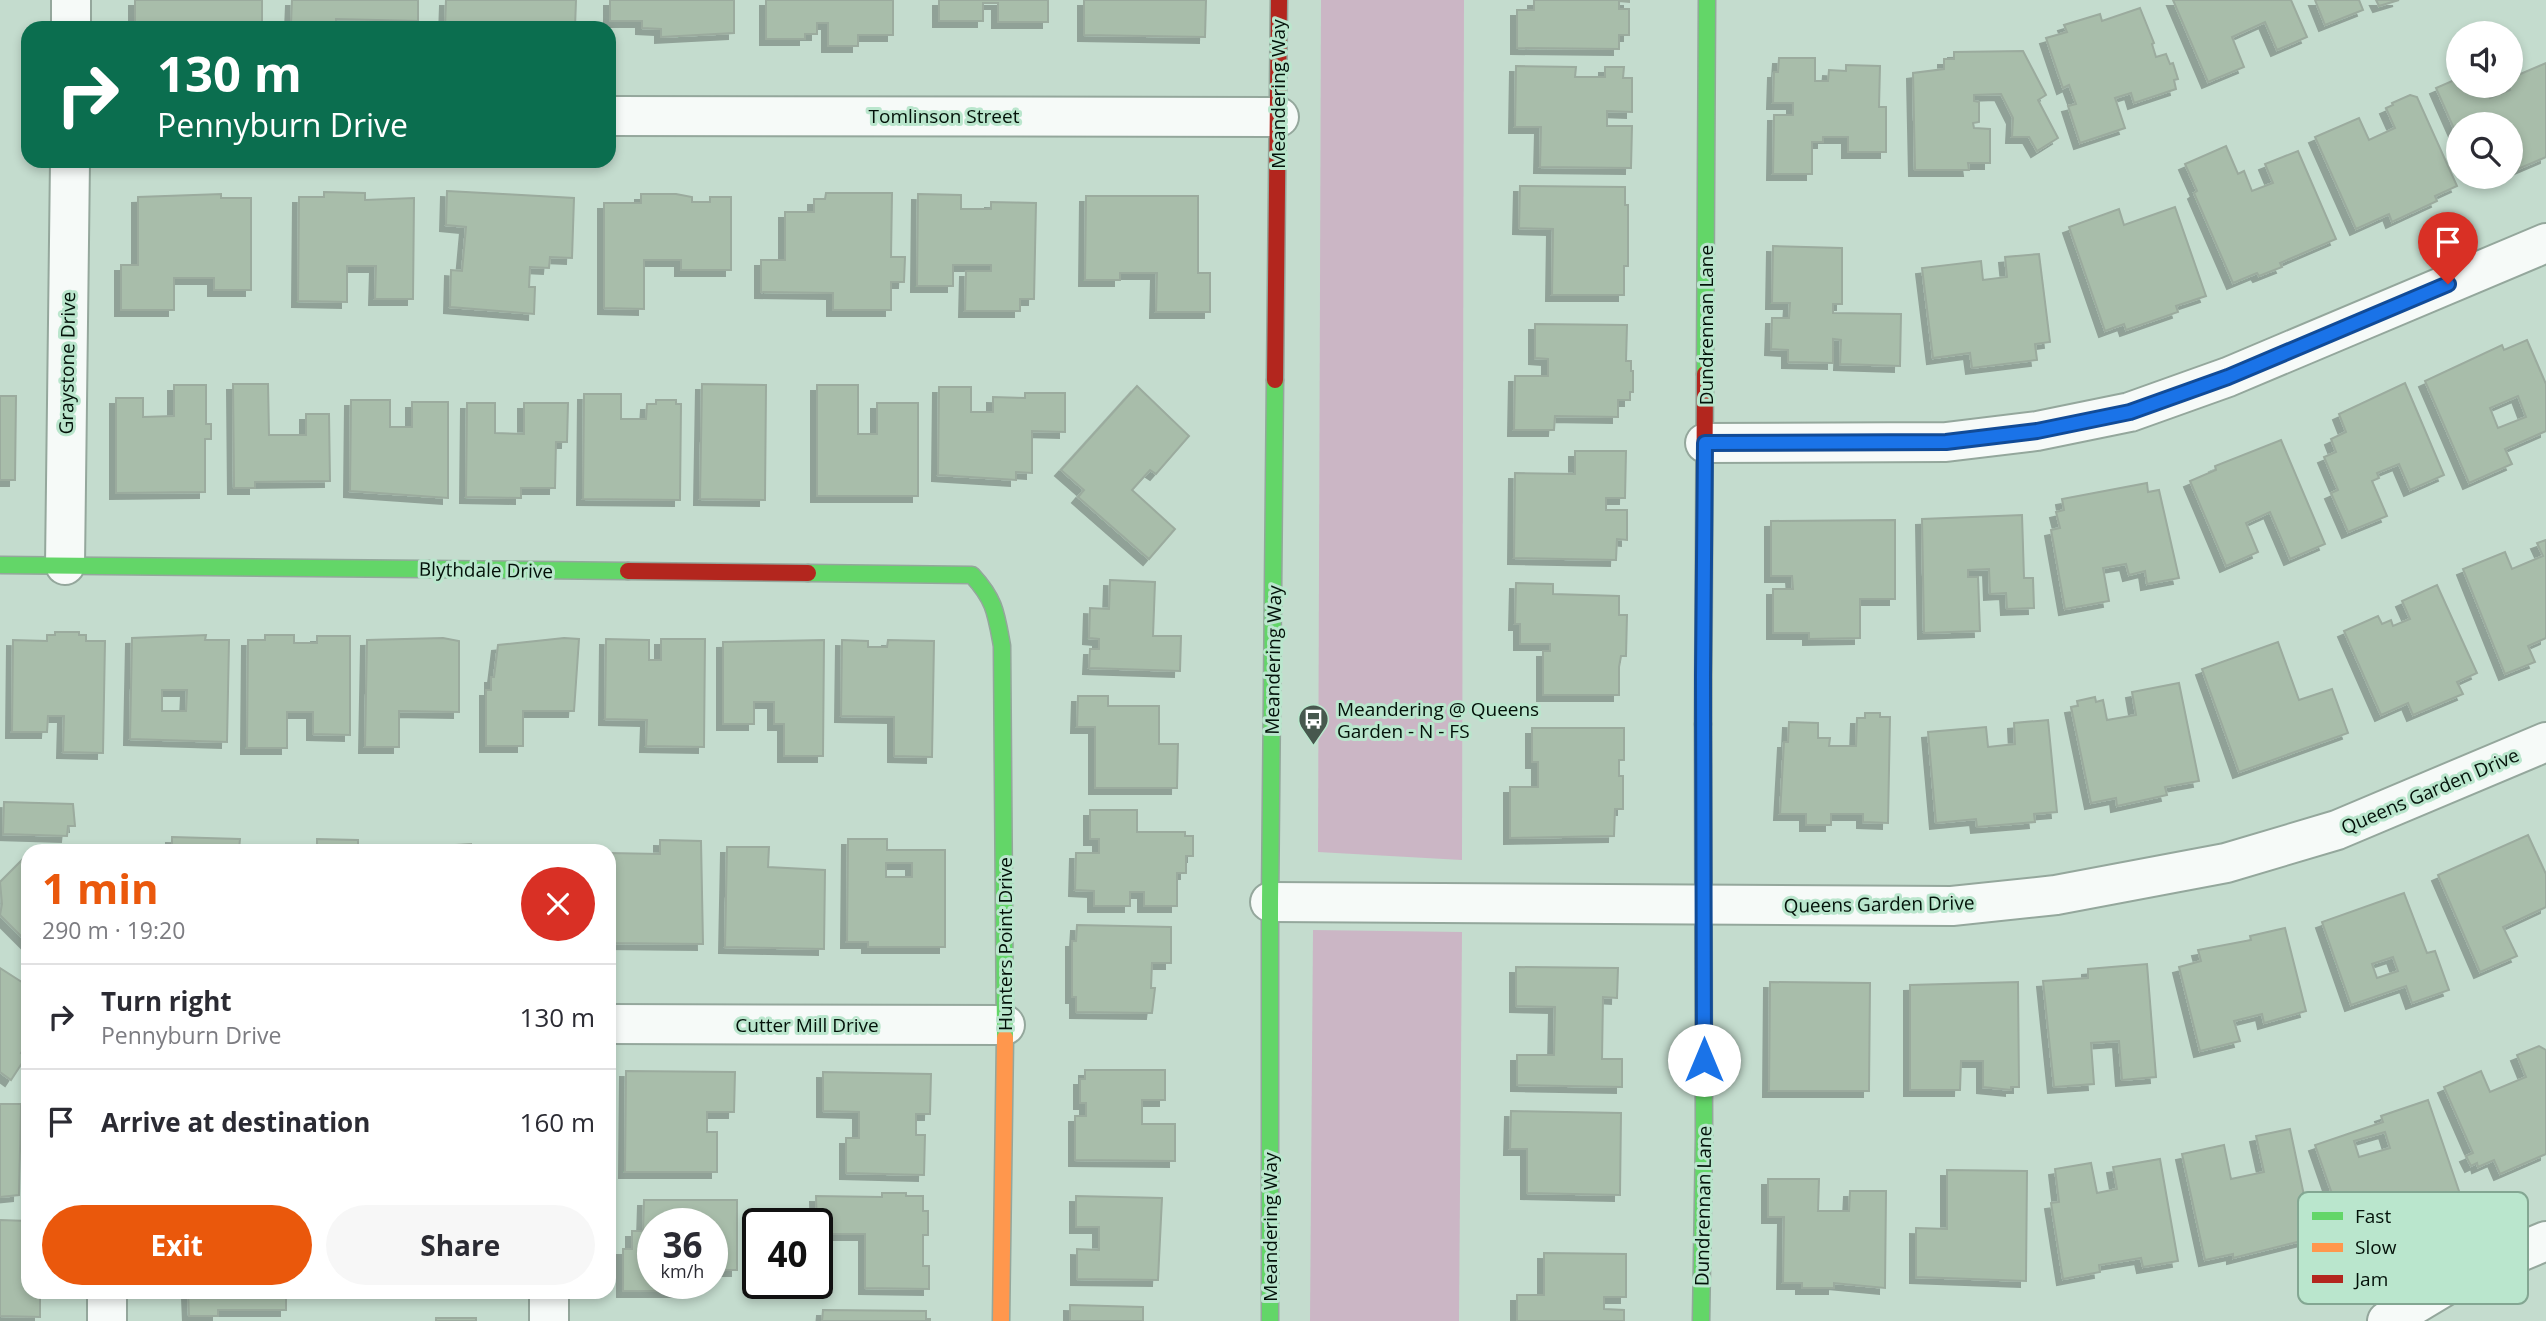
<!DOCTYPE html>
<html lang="en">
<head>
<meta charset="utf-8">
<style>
	body { margin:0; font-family:"Open Sans",sans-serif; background:#f7f7f7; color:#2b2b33; height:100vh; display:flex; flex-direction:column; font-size:26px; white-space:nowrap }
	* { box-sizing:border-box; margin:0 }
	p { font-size:23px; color:#7c7c81 }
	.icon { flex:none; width:38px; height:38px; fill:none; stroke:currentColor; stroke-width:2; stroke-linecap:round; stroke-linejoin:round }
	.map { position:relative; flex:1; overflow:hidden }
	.sheet { position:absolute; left:21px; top:844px; width:595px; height:455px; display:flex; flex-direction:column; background:#fff; border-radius:21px; box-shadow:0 4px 10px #0003 }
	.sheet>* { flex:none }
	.banner { position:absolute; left:21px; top:21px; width:595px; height:147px; border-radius:21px; box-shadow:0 4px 10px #0003; background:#0b6e4f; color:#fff; overflow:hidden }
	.fabs { position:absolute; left:2446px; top:21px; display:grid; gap:14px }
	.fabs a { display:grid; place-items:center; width:77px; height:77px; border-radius:50%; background:#fff; box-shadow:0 4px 10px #0003; font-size:35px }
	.speed { position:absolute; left:637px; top:1208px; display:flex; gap:14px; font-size:35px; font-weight:700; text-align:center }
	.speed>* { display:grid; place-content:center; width:91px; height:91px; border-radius:50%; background:#fff; box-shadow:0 4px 10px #0003; line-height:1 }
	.speed small { font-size:18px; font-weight:400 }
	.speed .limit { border:4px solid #111; border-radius:10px; background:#fff; color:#111 }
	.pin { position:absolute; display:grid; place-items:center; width:60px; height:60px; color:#fff; margin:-72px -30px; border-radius:50% 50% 50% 0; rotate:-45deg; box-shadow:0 0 7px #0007 }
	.pin .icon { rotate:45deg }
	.me { position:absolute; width:77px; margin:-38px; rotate:0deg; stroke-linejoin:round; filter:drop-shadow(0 0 5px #0008) }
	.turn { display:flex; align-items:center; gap:24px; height:147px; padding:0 21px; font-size:32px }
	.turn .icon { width:91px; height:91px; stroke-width:2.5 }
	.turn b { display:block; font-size:49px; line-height:60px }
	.round { display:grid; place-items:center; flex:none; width:74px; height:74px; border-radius:37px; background:#f7f7f7 }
	.head { display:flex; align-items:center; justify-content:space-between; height:119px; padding:0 21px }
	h1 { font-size:42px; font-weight:700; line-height:52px; color:#ea580c }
	.action { display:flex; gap:14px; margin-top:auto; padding:14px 21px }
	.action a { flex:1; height:80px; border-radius:42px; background:#ea580c; color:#fff; font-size:28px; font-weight:700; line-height:80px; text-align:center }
	.action a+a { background:#f7f7f7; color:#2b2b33 }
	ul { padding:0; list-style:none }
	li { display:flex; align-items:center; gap:21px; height:105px; padding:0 21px; border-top:2px solid #e1e1e2 }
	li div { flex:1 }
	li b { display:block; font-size:26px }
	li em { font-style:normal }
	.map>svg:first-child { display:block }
	.green { fill:#cbb6c5 }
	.building { fill:#a8bdaa; stroke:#9bab9e; stroke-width:2; fill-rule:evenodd; filter:url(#shadow) }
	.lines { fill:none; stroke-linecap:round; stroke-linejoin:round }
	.street-casing { stroke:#94a79c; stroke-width:42 }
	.fast-casing { stroke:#94a79c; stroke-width:19 }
	.slow-casing { stroke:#94a79c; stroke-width:19 }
	.jam-casing { stroke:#94a79c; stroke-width:19 }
	.street { stroke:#f6faf8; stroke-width:38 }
	.fast { stroke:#63d668; stroke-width:16 }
	.slow { stroke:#ff974d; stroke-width:16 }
	.jam { stroke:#b3261e; stroke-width:16 }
	.route-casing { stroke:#114b97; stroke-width:18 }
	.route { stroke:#1a73e8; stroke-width:12 }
	.labels { text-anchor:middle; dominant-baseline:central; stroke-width:6; stroke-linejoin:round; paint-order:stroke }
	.street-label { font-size:19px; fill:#031109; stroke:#bae6cd }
	.poi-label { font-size:19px; fill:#031109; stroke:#bae6cd; text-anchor:start }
	.key { fill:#bae6cd; stroke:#83a692; stroke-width:2 }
	.key-label { font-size:19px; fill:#031109 }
</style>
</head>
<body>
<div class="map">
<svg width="2546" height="1321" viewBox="0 0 2546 1321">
	<defs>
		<filter id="shadow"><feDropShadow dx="-6" dy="6" stdDeviation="0" flood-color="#0004"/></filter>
	</defs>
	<rect width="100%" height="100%" fill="#c4dcce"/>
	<!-- green -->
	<g class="green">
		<path d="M1321,0H1464L1462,860L1318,852Z"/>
		<path d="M1313,930L1462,932L1459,1321H1310Z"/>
	</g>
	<!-- building -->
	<g class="building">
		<rect x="135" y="0" width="127" height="28"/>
		<path d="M292,0H418V21L336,19V28H295V23H291Z"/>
		<path d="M446,0H576L575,28H445Z"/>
		<path d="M610,0H734V33L661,37V29L642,28V21H610Z"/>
		<path d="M766,0H893V35H858V46H828V23H817V34H805V39H766Z"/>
		<path d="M939,0H1048V22H998V3H983V21H939Z"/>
		<path d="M1084,0H1206L1205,37L1084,35Z"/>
		<path d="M1534,0H1629V2L1619,1V9H1629V35H1619V49L1517,48V10H1534Z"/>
		<path d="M2173,0H2291L2307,37L2277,50L2265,22L2232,37L2244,67L2208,82Z"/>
		<path d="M2315,0H2359L2363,10L2325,25Z"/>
		<path d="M2376,0H2399L2379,6Z"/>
		<path d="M2140,8L2154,43L2152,44L2156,57L2166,54L2170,64L2173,63L2178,79L2174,80L2176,89L2134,103L2131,93L2115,98L2125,128L2080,143L2068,106L2076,104L2069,85L2063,88L2046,38L2067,32L2064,25L2100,14L2102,21Z"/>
		<path d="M2023,51L2046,95L2038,100L2058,138L2037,151L2029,137H2012L2013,118L2001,94L1974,95V101L1979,102V122L1973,123L1974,128L1990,129V163H1968L1969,170H1915L1913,73L1944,69V59H1954V52Z"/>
		<path d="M1779,58H1815V81H1828L1829,70L1846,71V65L1880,66L1879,107H1886V152H1848V137H1823V142H1812V174H1773L1774,115H1793V103H1773L1774,72H1778Z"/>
		<path d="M2546,63V157L2511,172V124H2459V140L2436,88L2459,78V86H2485L2490,98L2510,90L2508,86H2511V78Z"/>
		<path d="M1516,66L1576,67L1575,77H1605V67H1624L1623,78H1632V112L1607,111V126H1632L1631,168L1540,167L1541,127H1515Z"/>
		<path d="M2410,95L2417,97L2457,186L2435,196L2437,201L2392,222L2389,214L2356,229L2315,137L2359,118L2369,140L2395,128L2386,108L2393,105L2392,103Z"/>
		<path d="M2226,146L2238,174L2244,171L2252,191L2273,183L2265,164L2298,151L2336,239L2280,263L2282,267L2259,276L2257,273L2233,283L2194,193L2197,191L2185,164Z"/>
		<path d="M1520,186L1625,187V205H1628V266H1624V295H1552L1553,229L1519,228Z"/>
		<path d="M447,191L574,198L572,258L550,257L549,268L530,267L529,287H535L534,314L450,307L451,270L462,271L466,227L446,225Z"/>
		<path d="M324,192L365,193V200L414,198L413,299H375L376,266H347V302L298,301L299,197H324Z"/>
		<path d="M826,193H892L891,257H905L904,282H891V310H833V293L761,292V260H785V212H814V199H825Z"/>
		<path d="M221,194V198H251V290H214V278H174V310H121V265H138V197Z"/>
		<path d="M641,194H676L692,197V202H710V197H731V270H681V260H644V309L604,308V203H641Z"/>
		<path d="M918,194L961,195V209H991V202L1036,203L1034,299H1020V311H965L966,271H991V265H953V286H917Z"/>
		<path d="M1086,196H1198V273H1210V312H1156L1157,273H1120V280H1085Z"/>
		<path d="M2175,207L2206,296L2176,306L2178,312L2126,330L2124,324L2105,331L2069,227L2119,209L2124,225Z"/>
		<path d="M1773,246L1842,248V304H1833V313L1901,314L1900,366L1840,364L1841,340L1833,339V363L1788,362V350L1771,349L1772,318H1789L1790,303H1772Z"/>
		<path d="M2039,254L2050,342L2035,344L2037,360L1972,368L1970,353L1933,358L1922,268L1981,261L1983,280L2007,277L2005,257Z"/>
		<path d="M1535,324L1627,325L1626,361H1631V371H1633V392H1630V400H1618V417L1555,416L1554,430H1514L1515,376H1548V359L1535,358Z"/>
		<path d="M2527,340L2546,384V431L2505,449L2512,464L2469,483L2425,381L2502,345L2504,350ZM2518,396L2526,417L2498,428L2490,408Z"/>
		<path d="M2405,383L2444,475L2410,490L2399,464L2377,473L2379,478L2372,481L2387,516L2348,532L2331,493L2338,490L2324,457L2336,452L2331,439L2346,432L2339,414Z"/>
		<path d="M233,384H268L269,435H306V414H329L330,481L255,482V488H234Z"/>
		<path d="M702,384L766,385L765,500L700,499Z"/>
		<path d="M174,385H206V424H211V439H205V492L116,493V398H143V417L174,416Z"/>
		<path d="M817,385H858V434H877V403H918V496H817Z"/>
		<path d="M1137,386L1189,436L1156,474L1150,470L1132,490L1175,529L1149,559L1078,497L1084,490L1061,470Z"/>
		<path d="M939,387H971V412H993V397L1025,398V393H1065V432L1032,431V473L1016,472V480L938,475Z"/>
		<path d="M584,394H621V419H646L647,404H656V400H676V404H681L680,500L583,499Z"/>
		<path d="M0,396H16L15,480H0Z"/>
		<path d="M351,400H390V427H412V402H448V498L350,491Z"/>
		<path d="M467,403H495V433L524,434V403H568L567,442H556L555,488H521V498L466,497Z"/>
		<path d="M2281,440L2325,544L2290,559L2270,512L2246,523L2258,552L2226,566L2190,481L2216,470L2215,466Z"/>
		<path d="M1575,451H1626L1625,498H1606V510H1627V540L1617,539L1616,560L1514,558L1515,473L1575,474Z"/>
		<path d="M2147,483L2148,492L2159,490L2179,578L2147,584L2145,571L2129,575L2126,564L2103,568L2109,601L2065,609L2051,530L2060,528L2056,512L2064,510L2062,499Z"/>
		<path d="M2022,515L2024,578H2033L2034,608L2007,609L2006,593L1990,594L1989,569L1968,570V577H1978L1980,631L1924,633L1922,519Z"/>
		<path d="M1895,520V599H1860V638L1809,639V633H1773V589H1793L1792,576H1771V521Z"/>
		<path d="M2546,540V638L2528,646L2535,662L2505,674L2463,569L2505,552L2512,569L2543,556L2537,543Z"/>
		<path d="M1110,580L1155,582L1153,636H1181L1180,671L1089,668L1090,649H1099V639L1089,638L1090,608L1109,609Z"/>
		<path d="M1516,583L1553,584V594L1619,596V615H1627L1626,656H1621L1619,667V695H1543V651H1550V644H1520V624H1515Z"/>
		<path d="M2437,585L2477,673L2457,682L2463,694L2413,715L2408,703L2381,715L2344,631L2378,616L2382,624L2391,620L2393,626L2410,619L2402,601Z"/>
		<path d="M55,632H79V635H86V641H105L103,753L63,752L64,716H48L47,732H12L13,640L47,641V635H55Z"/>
		<path d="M206,635L205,640H229L227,742L130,739L132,638ZM162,690H187L186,711H162Z"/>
		<path d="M265,635H294V643H317V636H350V735L313,734V712H287V748H247L248,640H265Z"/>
		<path d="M443,638L459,641V712L399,711V747H365L367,640Z"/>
		<path d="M564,638L579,639L574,711H523V746H486V690H491V677H494L498,645Z"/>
		<path d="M606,639L649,640V660H661V639H705L704,747L646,746L647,720L605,719Z"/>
		<path d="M824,640L823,756H784V724H774V702H754V724H723V642Z"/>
		<path d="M842,640L868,641V647H887L888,640L934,641L932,757L894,756V717L841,716Z"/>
		<path d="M2278,642L2299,700L2332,689L2348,733L2239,772L2202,669Z"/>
		<path d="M2179,683L2199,781L2165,787L2167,795L2117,806L2116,798L2091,803L2071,707L2078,706L2077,701L2095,697L2096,702L2103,700L2107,720L2136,715L2132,692Z"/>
		<path d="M1078,696H1108V706H1159V744H1178L1177,788H1095V727H1077Z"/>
		<path d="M1865,713H1880V717H1890L1888,823L1863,822V814H1831V825H1806V814H1780L1784,742H1788L1789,722L1818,723V738H1830L1829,746H1856L1857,718H1865Z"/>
		<path d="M2048,720L2057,812L2034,814L2035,822L1977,827L1976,819L1936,823L1928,732L1986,727L1988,747L2015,744L2014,723Z"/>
		<path d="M1532,728H1624V760H1619V776H1623V809H1615L1614,836L1510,838V787H1538V762H1532Z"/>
		<path d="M4,802L73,804L75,826H68L67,836L3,834Z"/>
		<path d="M1090,810H1137V832H1185V836H1193V856H1186V873H1177V906H1144V892H1130V906H1094V891L1075,890L1076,853H1099V839H1090Z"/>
		<path d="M2528,835L2546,874V907L2503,927L2517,956L2480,972L2438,875Z"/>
		<path d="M172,837L240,839L239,850H172Z"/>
		<path d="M317,839L358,840V850H317Z"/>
		<path d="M848,839H887V850H945V947H868V942H847ZM886,863H912V877H886Z"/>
		<path d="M660,840L701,841L703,944L609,943V853L660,854Z"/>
		<path d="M471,844V850H406V848Z"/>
		<rect x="261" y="847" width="24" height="3"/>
		<rect x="556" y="847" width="32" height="3"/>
		<path d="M727,847H769L768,867L825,870L824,949L725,947Z"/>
		<path d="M28,854V943L0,915L2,904L0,882Z"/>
		<path d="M2404,893L2427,953L2435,951L2449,990L2412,1003L2406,986L2351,1005L2322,922ZM2393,957L2398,971L2377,978L2372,964Z"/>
		<path d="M1077,925L1171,927V963H1152L1151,988H1155L1152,1013L1076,1012V997H1072V941H1076Z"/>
		<path d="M2285,928L2306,1011L2264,1023L2262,1014L2234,1021L2240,1041L2200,1051L2179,967L2201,961L2198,950L2251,940L2250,936Z"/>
		<path d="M2147,964L2156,1077L2122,1080L2119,1041L2091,1043L2094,1084L2054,1087L2043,981L2088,978V969Z"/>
		<path d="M1516,967L1618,968L1617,998L1603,997L1602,1059H1622V1087L1517,1085V1055H1554L1555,1007L1516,1006Z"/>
		<path d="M0,968L28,986V1047L26,1045L21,1053L26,1057L11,1080L0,1072Z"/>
		<path d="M1770,982L1870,983L1869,1091H1769Z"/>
		<path d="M2018,982L2019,1087H2011V1090L1983,1087V1061H1961L1960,1090H1910V985Z"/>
		<path d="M2539,1046L2546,1050V1154L2500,1174L2494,1160L2478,1167L2477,1163L2471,1166L2466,1156L2473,1153L2444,1087L2481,1071L2490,1092L2526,1077L2517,1055Z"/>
		<path d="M1085,1070H1165V1100H1142V1124H1175V1161L1075,1160V1116H1086V1103H1080V1079H1085Z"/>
		<path d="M626,1071L735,1072L734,1112H707V1132H717V1172H625Z"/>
		<path d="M823,1072L931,1074L930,1114H916V1135H925L924,1175L846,1173V1138H859V1112L823,1111Z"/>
		<path d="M2428,1100L2460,1194L2345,1231L2315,1145L2383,1122L2381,1116ZM2385,1132L2390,1148L2359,1157L2354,1141Z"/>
		<path d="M0,1104H21L19,1195L0,1197Z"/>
		<path d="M1511,1111L1621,1113L1620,1195L1527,1193V1149H1510Z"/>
		<path d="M2290,1129L2313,1238L2233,1258V1254L2205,1260L2182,1154L2224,1145L2231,1179L2264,1172L2256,1136Z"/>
		<path d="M2160,1159L2178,1261L2143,1267L2141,1258L2099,1265L2100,1272L2063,1279L2051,1203L2059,1202L2055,1169L2091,1163L2097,1193L2117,1189L2113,1167Z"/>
		<path d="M1947,1170L2027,1171L2026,1281L1916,1277V1228L1947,1229Z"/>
		<path d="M1768,1179H1819L1818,1211H1849L1850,1191H1886L1885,1288L1834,1283V1288H1802V1283H1783L1784,1217H1768Z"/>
		<path d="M882,1193H906V1196H923V1211H928V1235H923V1266H929V1289L865,1288V1234H817L816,1196L882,1197Z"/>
		<path d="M1076,1196L1162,1198L1158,1280L1077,1279V1249L1099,1250V1227H1076Z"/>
		<path d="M644,1200H737V1270H712V1223H653V1283H682V1291H623V1249H632V1231H643Z"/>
		<path d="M0,1220L28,1221V1292H40V1317L0,1316Z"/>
		<path d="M1544,1253L1626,1254V1297H1604V1309L1624,1310V1321H1517V1295H1544Z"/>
		<path d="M188,1292H286V1310H218V1316H189Z"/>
		<path d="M1070,1305L1143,1307V1321H1070Z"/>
		<path d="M823,1310L926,1311V1319H930V1321H822Z"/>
		<rect x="436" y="1318" width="40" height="3"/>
	</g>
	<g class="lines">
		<defs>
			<g id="street">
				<path d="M71,28V0"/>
				<path d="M609,116L1279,117"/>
				<path d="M1705,443L1946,442L2037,431L2130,412L2228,377L2546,243"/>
				<path d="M65,565L70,161"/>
				<path d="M1270,902L1952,906L2056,895L2226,863L2337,830L2546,742"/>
				<path d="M609,1024L1005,1025"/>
				<path d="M107,1292V1321"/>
				<path d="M549,1292V1321"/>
				<path d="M2387,1321L2462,1276L2546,1241"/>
			</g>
			<g id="fast">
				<path d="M1705,374L1707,0"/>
				<path d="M0,565L628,571"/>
				<path d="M808,573L972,575C995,600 996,613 1002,646L1005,1038"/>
				<path d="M1270,1321V902L1275,380"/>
				<path d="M1701,1321L1704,1138L1703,724"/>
			</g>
			<path id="slow" d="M1001,1321L1005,1038"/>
			<g id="jam">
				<path d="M1275,380L1279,0"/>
				<path d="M628,571L808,573"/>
				<path d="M1703,724L1705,374"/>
			</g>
		</defs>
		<!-- street casing -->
		<use href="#street" class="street-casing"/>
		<!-- fast casing -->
		<use href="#fast" class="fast-casing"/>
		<!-- slow casing -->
		<use href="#slow" class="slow-casing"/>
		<!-- jam casing -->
		<use href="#jam" class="jam-casing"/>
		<!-- street -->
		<use href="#street" class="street"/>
		<!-- fast -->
		<use href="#fast" class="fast"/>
		<!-- slow -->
		<use href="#slow" class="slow"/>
		<!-- jam -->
		<use href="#jam" class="jam"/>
	</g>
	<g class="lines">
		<defs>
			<path id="route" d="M1704,1060L1703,676L1705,443L1946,442L2037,431L2130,412L2228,377L2448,284"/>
		</defs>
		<!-- route casing -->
		<use href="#route" class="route-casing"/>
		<!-- route -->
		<use href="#route" class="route"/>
	</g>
	<!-- icons -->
	<defs>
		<symbol id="bus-pin" viewBox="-11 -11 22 30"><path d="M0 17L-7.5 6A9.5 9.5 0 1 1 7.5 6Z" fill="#47584e" stroke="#bae6cd"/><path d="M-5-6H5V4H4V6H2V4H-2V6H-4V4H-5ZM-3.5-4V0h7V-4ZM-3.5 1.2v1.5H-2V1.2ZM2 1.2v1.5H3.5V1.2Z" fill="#fff"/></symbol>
	</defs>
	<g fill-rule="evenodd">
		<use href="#bus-pin" x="1296" y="702" width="35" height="47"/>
	</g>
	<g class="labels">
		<!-- street labels -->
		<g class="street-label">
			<text transform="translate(1278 94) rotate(-90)">Meandering Way</text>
			<text x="944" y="116">Tomlinson Street</text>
			<text transform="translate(1706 325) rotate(-90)">Dundrennan Lane</text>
			<text transform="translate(67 363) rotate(-89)">Graystone Drive</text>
			<text transform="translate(486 570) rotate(1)">Blythdale Drive</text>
			<text transform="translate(1273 660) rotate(-89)">Meandering Way</text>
			<text transform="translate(2430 791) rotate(-23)">Queens Garden Drive</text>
			<text transform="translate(1879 904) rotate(-1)">Queens Garden Drive</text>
			<text transform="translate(1005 944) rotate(-90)">Hunters Point Drive</text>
			<text x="807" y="1025">Cutter Mill Drive</text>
			<text transform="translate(1703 1206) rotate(-89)">Dundrennan Lane</text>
			<text transform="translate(1270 1227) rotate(-90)">Meandering Way</text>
		</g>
		<!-- poi labels -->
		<g class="poi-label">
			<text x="1337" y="709">Meandering @ Queens<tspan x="1337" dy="22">Garden - N - FS</tspan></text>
		</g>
	</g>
	<!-- legend -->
	<rect x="2298" y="1192" width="230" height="112" rx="10" class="key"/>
	<rect x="2312" y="1212" width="31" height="8" fill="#63d668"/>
	<rect x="2312" y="1243" width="31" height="9" fill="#ff974d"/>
	<rect x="2312" y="1275" width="31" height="8" fill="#b3261e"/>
	<g class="key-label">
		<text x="2355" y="1223">Fast</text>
		<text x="2355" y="1254">Slow</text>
		<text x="2355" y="1286">Jam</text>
	</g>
</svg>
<div class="fabs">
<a><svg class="icon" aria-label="sound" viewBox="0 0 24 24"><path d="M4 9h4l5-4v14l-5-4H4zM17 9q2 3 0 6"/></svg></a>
<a><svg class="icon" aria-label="search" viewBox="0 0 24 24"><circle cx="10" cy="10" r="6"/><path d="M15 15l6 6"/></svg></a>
</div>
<div class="speed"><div>36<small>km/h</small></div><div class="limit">40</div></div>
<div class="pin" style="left:2448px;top:284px;background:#d93025"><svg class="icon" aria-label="arrive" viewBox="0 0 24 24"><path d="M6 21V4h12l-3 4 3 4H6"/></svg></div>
<svg class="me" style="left:1704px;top:1060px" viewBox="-20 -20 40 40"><circle r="19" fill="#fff"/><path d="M0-13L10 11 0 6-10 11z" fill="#1a73e8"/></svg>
<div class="banner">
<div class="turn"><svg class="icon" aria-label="right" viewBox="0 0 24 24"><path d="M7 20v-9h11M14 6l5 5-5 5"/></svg><div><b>130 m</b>Pennyburn Drive</div></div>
</div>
<section class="sheet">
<div class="head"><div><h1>1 min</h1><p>290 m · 19:20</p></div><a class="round" style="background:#d93025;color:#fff"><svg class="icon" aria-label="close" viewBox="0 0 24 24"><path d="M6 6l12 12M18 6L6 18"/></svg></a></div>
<ul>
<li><svg class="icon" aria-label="right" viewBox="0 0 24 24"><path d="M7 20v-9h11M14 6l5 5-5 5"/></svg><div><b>Turn right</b><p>Pennyburn Drive</p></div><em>130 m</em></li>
<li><svg class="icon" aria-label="arrive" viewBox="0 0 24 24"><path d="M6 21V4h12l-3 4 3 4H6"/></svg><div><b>Arrive at destination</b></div><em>160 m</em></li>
</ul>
<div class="action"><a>Exit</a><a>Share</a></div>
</section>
</div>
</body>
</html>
